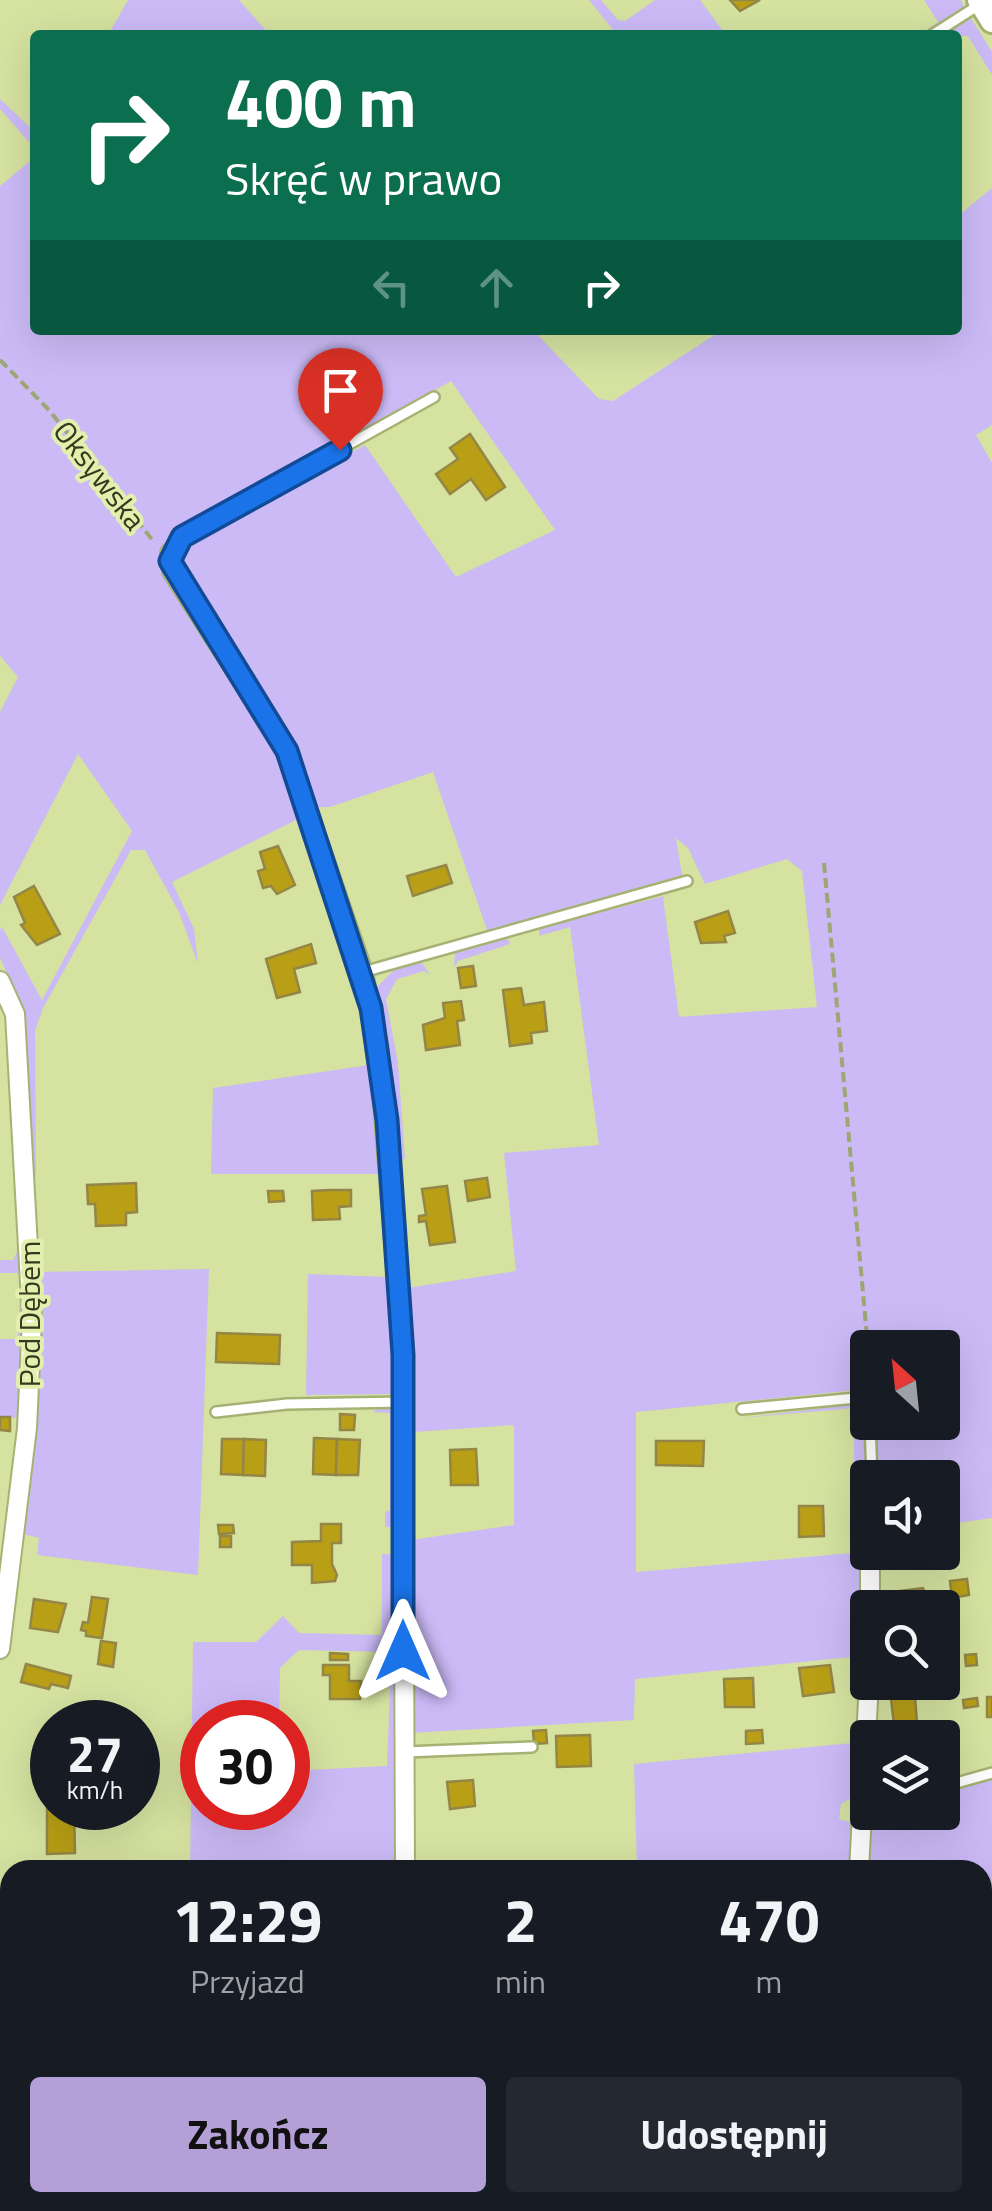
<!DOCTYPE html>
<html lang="pl">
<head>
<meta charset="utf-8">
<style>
	body { margin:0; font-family:"Titillium Web",sans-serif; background:#242831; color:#f1f3f6; height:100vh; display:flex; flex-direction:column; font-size:38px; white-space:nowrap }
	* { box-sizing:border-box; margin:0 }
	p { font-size:32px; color:#9ea1a6 }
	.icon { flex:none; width:55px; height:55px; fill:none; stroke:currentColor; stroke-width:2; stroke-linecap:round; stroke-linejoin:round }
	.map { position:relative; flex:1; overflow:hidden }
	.details { position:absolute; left:0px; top:1860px; width:992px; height:352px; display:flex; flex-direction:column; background:#171b24; border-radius:30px 30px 0 0; box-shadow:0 10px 40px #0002 }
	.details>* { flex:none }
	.guide { position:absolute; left:30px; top:30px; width:932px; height:305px; border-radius:10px; box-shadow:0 10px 40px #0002; background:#0b6e4f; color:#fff; overflow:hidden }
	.needle { width:65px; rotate:333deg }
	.fabs { position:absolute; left:850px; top:1330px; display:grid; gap:20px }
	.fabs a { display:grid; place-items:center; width:110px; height:110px; border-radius:10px; background:#171b24; box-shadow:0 10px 40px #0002; font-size:50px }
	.speed { position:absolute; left:30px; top:1700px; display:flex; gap:20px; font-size:50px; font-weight:700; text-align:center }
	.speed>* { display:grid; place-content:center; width:130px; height:130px; border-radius:50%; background:#171b24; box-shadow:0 10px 40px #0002; line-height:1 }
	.speed small { font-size:25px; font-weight:400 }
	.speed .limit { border:15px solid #d22; background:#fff; color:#111 }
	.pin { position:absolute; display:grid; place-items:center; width:85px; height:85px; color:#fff; margin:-102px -42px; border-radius:50% 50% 50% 0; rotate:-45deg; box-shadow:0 0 10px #0007 }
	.pin .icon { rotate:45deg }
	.me { position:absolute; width:110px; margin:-55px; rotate:0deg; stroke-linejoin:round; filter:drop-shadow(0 0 8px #0008) }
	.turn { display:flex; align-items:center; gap:35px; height:210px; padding:0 30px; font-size:45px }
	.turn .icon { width:130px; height:130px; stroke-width:2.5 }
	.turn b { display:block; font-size:70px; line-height:85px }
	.lanes { display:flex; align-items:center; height:95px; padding:0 30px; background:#0003; justify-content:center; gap:50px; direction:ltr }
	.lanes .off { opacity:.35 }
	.eta { display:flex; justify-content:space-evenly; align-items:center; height:170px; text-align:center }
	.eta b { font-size:60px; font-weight:700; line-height:70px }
	.cta { display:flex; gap:20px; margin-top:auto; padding:20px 30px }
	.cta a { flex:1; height:115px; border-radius:10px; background:#b4a0d7; color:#111; font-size:40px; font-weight:700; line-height:115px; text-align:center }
	.cta a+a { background:#242831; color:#f1f3f6 }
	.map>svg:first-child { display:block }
	.green { fill:#cbbaf6 }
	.building { fill:#b89f16; stroke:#948646; stroke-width:2.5 }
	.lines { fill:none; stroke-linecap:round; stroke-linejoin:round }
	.service-casing { stroke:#a6b273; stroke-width:14 }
	.minor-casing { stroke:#a6b273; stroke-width:22 }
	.tertiary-casing { stroke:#a6b273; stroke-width:28 }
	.path { stroke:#9ca772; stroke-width:4; stroke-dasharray:10 5; stroke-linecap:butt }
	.service { stroke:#fff; stroke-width:9 }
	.minor { stroke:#fff; stroke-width:18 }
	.tertiary { stroke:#fff; stroke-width:22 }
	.route-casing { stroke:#114b97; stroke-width:25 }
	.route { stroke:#1a73e8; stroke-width:18 }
	.labels { text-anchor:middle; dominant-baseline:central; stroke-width:8; stroke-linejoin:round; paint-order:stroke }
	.street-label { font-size:30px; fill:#353a1f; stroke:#e2efad }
</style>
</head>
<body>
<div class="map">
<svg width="992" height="2211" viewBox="0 0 992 2211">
	<rect width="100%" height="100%" fill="#d5e2a0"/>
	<!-- green -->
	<g class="green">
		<path d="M128,0H239L270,35H108Z"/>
		<path d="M589,0H601L618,20L625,21L655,0H700L726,35H617Z"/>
		<path d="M924,0H961L964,7L918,35L938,22Z"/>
		<path d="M971,18L992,52V75L968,36L941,35Z"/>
		<path d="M0,99L35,132V149L0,109Z"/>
		<path d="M35,157V330H533L599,399L613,401L722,330H958V216L992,188V425L976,435L992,463V1518L943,1525L942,1478L877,1477L876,1423L942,1422V1348H868L867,1374L857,1390L636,1412V1572L852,1553L853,1538L863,1557L864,1675L852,1676L851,1657L635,1679L634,1720L409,1733L411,1540L514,1525V1425L414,1432L407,1288L516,1271L504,1153L599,1145L570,927L539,936V928L672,894L663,897L679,1017L817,1007L802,871L787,859L705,884L688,848L676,838L682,875L488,933L433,772L330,807H316L279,721L180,574L181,551L193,536L365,445L456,577L555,530L451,381L164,545L163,557L270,727L311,831L303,840L296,820L172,882L194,929L198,964L179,912L145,850H131L43,1008L35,1031L36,1175H30L12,985L0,958V930L2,927L42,1000L132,831L78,754L0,905V712L18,677L0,656V186Z"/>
		<path d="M507,937L510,944L458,961L454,967L455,951Z"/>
		<path d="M422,963L430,975L424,971L397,979L386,999L398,1063L405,1159L395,1160L376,988L396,968Z"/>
		<path d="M356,990H361L372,1041L387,1180L380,1183L378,1174H211L213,1088L369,1065Z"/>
		<path d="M14,1131L25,1309L19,1314L20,1273H0V1260H13L18,1250Z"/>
		<path d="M383,1213L387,1215L399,1394L306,1395L308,1274L388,1277Z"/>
		<path d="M209,1269L198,1575L37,1555L39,1538L20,1533L36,1272Z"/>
		<path d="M18,1322L26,1329L21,1418L0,1417V1339H18Z"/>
		<path d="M856,1404L865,1424L868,1510L864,1518L854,1521V1408L741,1418Z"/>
		<path d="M376,1409H390L396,1415L400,1527H385V1512L390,1511V1413L373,1412Z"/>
		<path d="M382,1554H399L397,1659H390L389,1652L299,1650L280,1668L279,1722H202V1808H288V1771L387,1766L390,1688L381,1679L397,1684L396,1870H190L193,1642H256L283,1616L299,1633L382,1635Z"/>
		<path d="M853,1733L860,1744L856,1795L841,1804L839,1819L853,1823L854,1870H637L634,1764L852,1743Z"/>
		<path d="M992,1777V1922L983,1924L982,1870H865L871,1814L942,1812L943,1791Z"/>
		<path d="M10,2053V2158H8L4,2057Z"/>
		<path d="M584,2203H726V2211H585Z"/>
	</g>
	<!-- building -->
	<g class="building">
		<path d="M730,0H760L740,11Z"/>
		<path d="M470,434L505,487L486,500L471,479L450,494L436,474L458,459L450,448Z"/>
		<path d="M278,846L295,885L277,894L271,886L263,888L258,871L265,869L260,852Z"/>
		<path d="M446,865L452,883L413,896L407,876Z"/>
		<path d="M34,886L60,934L37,945L21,925L25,923L14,897Z"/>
		<path d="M728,911L735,933L724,936L726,942L701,943L695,922Z"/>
		<path d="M311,944L316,963L294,969L300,992L277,998L266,959Z"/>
		<path d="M473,966L476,986L461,988L458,968Z"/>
		<path d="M521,988L524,1005L544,1002L547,1031L531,1033L532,1043L510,1046L503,990Z"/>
		<path d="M461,1001L464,1020L457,1021L460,1045L426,1050L423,1025L445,1018L443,1003Z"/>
		<path d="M487,1178L490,1197L468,1201L465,1181Z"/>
		<path d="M136,1183L137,1212L126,1213V1225L96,1226L95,1204H88L87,1185Z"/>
		<path d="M447,1186L455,1242L430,1245L426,1221L419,1222V1216L426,1215L422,1189Z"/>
		<path d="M330,1190H351V1206L339,1207L340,1219L313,1220L312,1191Z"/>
		<path d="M268,1191H283L284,1201L269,1202Z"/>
		<path d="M217,1333L280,1335L279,1364L216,1362Z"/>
		<path d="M340,1414L355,1415L354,1430H340Z"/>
		<path d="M0,1417H10V1431L0,1430Z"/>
		<path d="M314,1438L337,1439L336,1475L313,1474Z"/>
		<path d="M222,1439H244L243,1475L221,1474Z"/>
		<path d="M244,1439L266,1440L265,1476L243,1475Z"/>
		<path d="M337,1439L360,1440L358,1475H336Z"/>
		<path d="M656,1441H704L703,1466L656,1465Z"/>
		<path d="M476,1449L478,1485H451L450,1450Z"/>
		<path d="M799,1506H823L824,1536L799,1537Z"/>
		<path d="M321,1524H341V1543H332V1564L337,1575L335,1581L312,1583V1565H292V1542L321,1541Z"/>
		<path d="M218,1525H233L234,1533L219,1534Z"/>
		<rect x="220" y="1536" width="11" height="11"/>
		<path d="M967,1579L969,1595L952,1598L950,1581Z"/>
		<path d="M923,1588L929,1608L901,1603L899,1591Z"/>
		<path d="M92,1597L108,1599L102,1638L86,1636V1631L81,1630L83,1622L88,1623Z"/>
		<path d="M34,1599L66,1604L58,1632L30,1628Z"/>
		<path d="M101,1641L116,1643L113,1667L98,1664Z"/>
		<path d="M330,1653L348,1654V1660H330Z"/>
		<path d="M976,1654L977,1665L966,1666L965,1655Z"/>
		<path d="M26,1664L71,1676L68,1688L51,1684L49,1689L21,1682Z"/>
		<path d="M323,1665H349V1681H361L360,1699H330V1675H323Z"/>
		<path d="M830,1665L834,1692L803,1696L799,1668Z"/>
		<path d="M753,1678L754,1707H725L724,1679Z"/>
		<path d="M889,1682H914L917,1723L894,1724Z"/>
		<rect x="987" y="1697" width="5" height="20"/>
		<path d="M977,1698L978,1706L964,1708L963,1700Z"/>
		<path d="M58,1716L82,1717V1722H57Z"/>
		<path d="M546,1730L547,1743L534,1744L533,1731Z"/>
		<path d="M762,1730L763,1743L746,1744V1731Z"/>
		<path d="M590,1735L591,1766L557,1767L556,1736Z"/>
		<path d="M473,1780L475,1806L450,1809L447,1782Z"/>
		<path d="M47,1795H52V1808H74L75,1853L47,1854Z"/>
		<path d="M992,2134V2184L985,2165L989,2164L984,2136Z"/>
		<path d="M340,2202H376V2211H341Z"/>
	</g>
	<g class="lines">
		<defs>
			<g id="service">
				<path d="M932,35L979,5"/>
				<path d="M170,553L182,537L434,397"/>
				<path d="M363,972L687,881"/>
				<path d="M742,1409L856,1398L865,1400L868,1408"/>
				<path d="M216,1412L287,1404L404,1402"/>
				<path d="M870,1422L872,1478"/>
				<path d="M405,1752L532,1747"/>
				<path d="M942,1787L992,1773"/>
				<path d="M982,2007L992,2005"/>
			</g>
			<g id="minor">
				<path d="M170,553L172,571L287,751L363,972L379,1052L403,1355L405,1870"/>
				<path d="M0,981L15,1014L32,1319L27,1428L0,1649"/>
				<path d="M870,1608V1552"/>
				<path d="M859,1870L869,1682"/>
				<path d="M0,2183L1,2211"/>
				<path d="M414,2202L415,2211"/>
				<path d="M870,2202L871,2211"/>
			</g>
			<path id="tertiary" d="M979,0L992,21"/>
		</defs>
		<!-- service casing -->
		<use href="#service" class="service-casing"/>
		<!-- minor casing -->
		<use href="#minor" class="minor-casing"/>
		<!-- tertiary casing -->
		<use href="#tertiary" class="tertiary-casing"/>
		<!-- path -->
		<g class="path">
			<path d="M0,360L49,410L154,542"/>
			<path d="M824,863L868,1348"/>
		</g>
		<!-- service -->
		<use href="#service" class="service"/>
		<!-- minor -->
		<use href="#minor" class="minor"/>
		<!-- tertiary -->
		<use href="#tertiary" class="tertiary"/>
	</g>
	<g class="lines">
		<defs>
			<path id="route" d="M340,450L182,537L170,561L287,751L371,1008L387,1120L403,1355V1651"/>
		</defs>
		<!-- route casing -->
		<use href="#route" class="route-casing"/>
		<!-- route -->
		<use href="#route" class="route"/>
	</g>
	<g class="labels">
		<!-- street labels -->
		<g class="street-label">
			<text transform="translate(100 475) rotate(52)">Oksywska</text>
			<text transform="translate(29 1314) rotate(-90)">Pod Dębem</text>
		</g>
	</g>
</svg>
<div class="fabs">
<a><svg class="needle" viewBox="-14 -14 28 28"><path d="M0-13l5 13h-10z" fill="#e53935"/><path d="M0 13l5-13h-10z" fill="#9ea1a6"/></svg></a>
<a><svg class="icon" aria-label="sound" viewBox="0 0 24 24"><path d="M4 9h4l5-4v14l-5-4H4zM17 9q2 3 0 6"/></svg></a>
<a><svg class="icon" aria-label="search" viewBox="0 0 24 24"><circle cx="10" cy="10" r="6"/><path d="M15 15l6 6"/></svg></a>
<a><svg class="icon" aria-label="layers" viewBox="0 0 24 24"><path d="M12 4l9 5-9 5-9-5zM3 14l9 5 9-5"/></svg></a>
</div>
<div class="speed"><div>27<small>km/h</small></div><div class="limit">30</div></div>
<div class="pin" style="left:340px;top:450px;background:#d93025"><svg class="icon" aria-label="arrive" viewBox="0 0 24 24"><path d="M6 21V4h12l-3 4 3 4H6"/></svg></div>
<svg class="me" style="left:403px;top:1651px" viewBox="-20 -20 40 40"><path d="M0-17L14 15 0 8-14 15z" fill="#1a73e8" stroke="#fff" stroke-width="4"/></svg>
<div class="guide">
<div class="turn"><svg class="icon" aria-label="right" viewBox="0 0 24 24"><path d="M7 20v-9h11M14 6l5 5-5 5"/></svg><div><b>400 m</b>Skręć w prawo</div></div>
<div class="lanes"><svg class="icon off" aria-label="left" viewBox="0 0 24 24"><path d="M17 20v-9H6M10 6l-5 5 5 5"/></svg><svg class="icon off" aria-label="ahead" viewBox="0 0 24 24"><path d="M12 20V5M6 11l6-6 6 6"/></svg><svg class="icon" aria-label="right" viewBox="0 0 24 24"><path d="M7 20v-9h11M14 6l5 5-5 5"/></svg></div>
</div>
<section class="details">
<div class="eta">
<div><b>12:29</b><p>Przyjazd</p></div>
<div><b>2</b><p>min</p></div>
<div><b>470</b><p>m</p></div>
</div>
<div class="cta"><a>Zakończ</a><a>Udostępnij</a></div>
</section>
</div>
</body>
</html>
